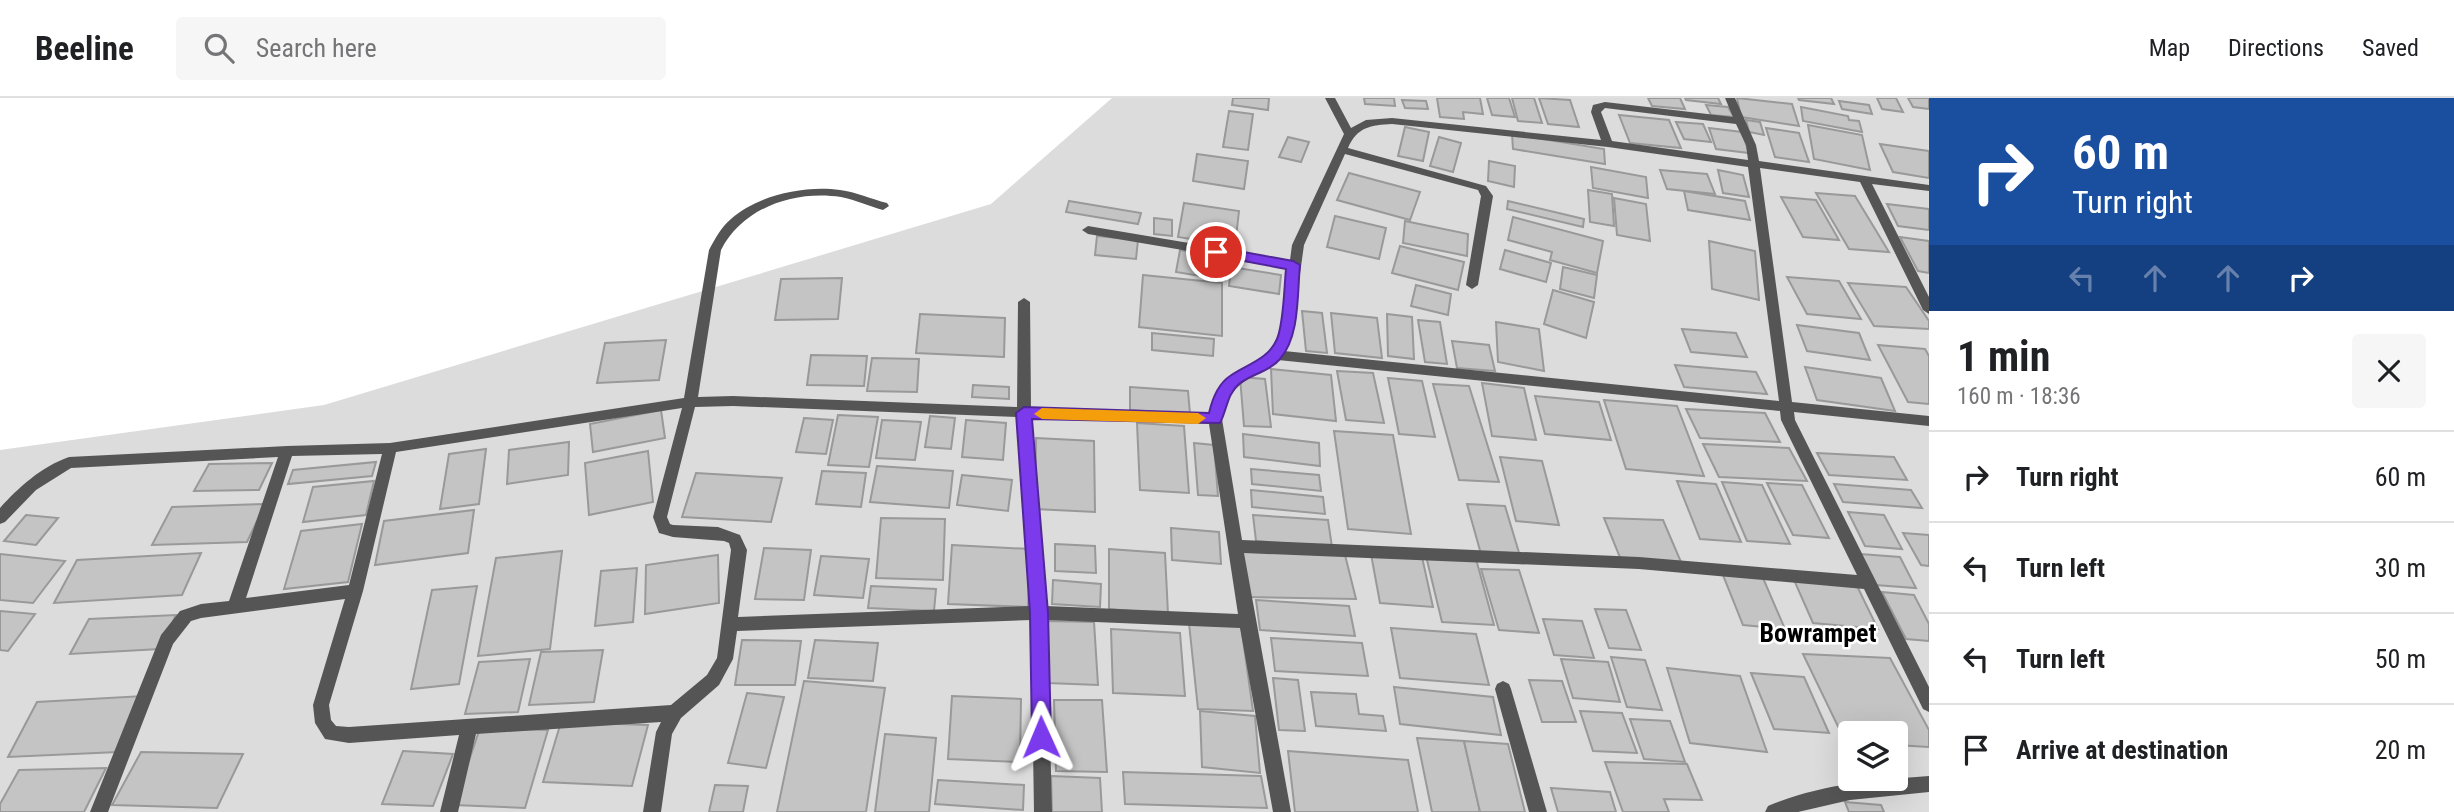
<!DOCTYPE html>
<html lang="en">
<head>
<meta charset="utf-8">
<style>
	body { margin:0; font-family:"Roboto Condensed",sans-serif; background:#f6f6f6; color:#202124; height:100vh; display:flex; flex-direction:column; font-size:26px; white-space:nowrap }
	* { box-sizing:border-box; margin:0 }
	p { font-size:23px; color:#757577 }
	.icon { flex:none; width:38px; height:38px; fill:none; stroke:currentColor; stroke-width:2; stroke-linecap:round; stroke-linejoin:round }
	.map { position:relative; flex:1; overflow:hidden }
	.drawer { display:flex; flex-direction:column; background:#fff; width:525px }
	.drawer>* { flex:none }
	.hud { background:#1a4fa0; color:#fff; overflow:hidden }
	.tools { position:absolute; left:1838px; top:623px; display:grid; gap:14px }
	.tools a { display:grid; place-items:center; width:70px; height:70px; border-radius:7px; background:#fff; box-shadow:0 7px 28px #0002; font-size:35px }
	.pin { position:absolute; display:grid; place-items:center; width:60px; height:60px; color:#fff; margin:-30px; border:4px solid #fff; border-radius:50%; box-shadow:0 2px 7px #0007 }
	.me { position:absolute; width:77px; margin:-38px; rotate:359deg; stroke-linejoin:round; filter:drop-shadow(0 0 5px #0008) }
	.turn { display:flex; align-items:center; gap:24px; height:147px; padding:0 28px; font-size:32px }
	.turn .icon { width:91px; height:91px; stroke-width:2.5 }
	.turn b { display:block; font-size:49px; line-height:60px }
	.lanes { display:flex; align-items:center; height:66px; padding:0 28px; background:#0003; justify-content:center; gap:35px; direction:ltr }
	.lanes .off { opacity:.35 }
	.round { display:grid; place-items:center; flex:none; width:74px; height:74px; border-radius:7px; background:#f6f6f6 }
	.head { display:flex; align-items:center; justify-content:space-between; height:119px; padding:0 28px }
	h1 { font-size:42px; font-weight:700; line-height:52px }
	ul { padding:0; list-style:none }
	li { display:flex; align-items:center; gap:21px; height:91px; padding:0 28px; border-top:2px solid #e0e0e0 }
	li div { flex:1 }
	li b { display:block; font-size:26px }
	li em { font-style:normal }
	header { display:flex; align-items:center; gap:42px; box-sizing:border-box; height:98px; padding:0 35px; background:#fff; border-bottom:2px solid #e0e0e0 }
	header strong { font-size:33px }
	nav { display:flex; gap:38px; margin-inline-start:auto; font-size:24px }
	.search { width:490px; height:63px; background:#f6f6f6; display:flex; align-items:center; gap:18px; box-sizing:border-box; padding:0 24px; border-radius:7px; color:#757577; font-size:26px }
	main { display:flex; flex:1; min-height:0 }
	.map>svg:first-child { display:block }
	.green { fill:#dcdcdc; fill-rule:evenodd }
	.building { fill:#c4c4c4; stroke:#999; stroke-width:2 }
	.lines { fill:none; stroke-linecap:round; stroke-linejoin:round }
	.street { fill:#555; fill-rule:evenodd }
	.route { fill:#7c3aed; stroke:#51269a; stroke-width:2 }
	.slow { fill:#f59e0b }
	.labels { text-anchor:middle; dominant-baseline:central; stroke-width:5; stroke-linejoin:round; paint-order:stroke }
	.district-label { font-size:26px; font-weight:bold; fill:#000; stroke:#fff }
</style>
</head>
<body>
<header>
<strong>Beeline</strong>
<div class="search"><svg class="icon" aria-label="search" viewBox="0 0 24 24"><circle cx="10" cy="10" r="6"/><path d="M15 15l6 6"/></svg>Search here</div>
<nav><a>Map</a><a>Directions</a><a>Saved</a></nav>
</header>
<main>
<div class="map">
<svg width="1929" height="714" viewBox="0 0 1929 714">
	<rect width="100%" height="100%" fill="#fff"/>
	<!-- green -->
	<path class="green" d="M1112,0H1929V714H0V352L324,307L991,106ZM1850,635H1895V681H1850Z"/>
	<!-- building -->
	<g class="building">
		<path d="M1233,0H1269L1268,12L1232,7Z"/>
		<path d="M1364,0H1394L1395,8L1365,6Z"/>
		<path d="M1437,0H1480L1483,16L1463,14L1464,21L1440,19Z"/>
		<path d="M1487,0H1509L1515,19L1492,17Z"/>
		<path d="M1512,0H1534L1542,25L1518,23Z"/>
		<path d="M1539,0L1570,2L1579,29L1548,26Z"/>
		<path d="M1648,0H1680L1685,11L1652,8Z"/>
		<path d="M1685,0H1718L1721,6L1686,2Z"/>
		<path d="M1737,0L1792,6L1799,28L1741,19Z"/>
		<path d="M1798,0H1831L1834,6L1799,2Z"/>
		<path d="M1877,0H1896L1903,14L1882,11Z"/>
		<path d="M1908,0H1929V11L1913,9Z"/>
		<path d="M1402,2L1426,3L1428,11L1405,10Z"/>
		<path d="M1839,3L1869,7L1872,16L1842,11Z"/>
		<path d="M1706,7L1728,9L1734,19L1711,17Z"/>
		<path d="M1801,9L1848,18L1849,22L1859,23L1862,34L1803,23Z"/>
		<path d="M1229,13L1253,16L1248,52L1223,49Z"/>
		<path d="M1619,17L1669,22L1681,50L1630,45Z"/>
		<path d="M1746,22L1760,24L1764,37L1749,34Z"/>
		<path d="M1676,24L1703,26L1711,44L1684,41Z"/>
		<path d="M1808,27L1862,37L1870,72L1814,61Z"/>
		<path d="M1405,29L1429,34L1423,63L1398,58Z"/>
		<path d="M1709,30L1742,34L1749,55L1716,51Z"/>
		<path d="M1766,30L1799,35L1809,64L1775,59Z"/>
		<path d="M1512,36L1604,51L1605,66L1513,51Z"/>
		<path d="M1288,39L1309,44L1301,64L1279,59Z"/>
		<path d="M1439,39L1461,45L1453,74L1430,68Z"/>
		<path d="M1880,46L1929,53V80L1893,74Z"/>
		<path d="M1197,56L1248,63L1244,91L1193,83Z"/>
		<path d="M1489,63L1515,68L1514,89L1488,83Z"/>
		<path d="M1591,69L1646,79L1648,100L1593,90Z"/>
		<path d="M1660,72L1707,76L1715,96L1667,91Z"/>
		<path d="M1718,72L1743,77L1749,99L1723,95Z"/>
		<path d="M1349,75L1420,94L1410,122L1337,102Z"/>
		<path d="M1588,92L1612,96L1614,128L1590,124Z"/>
		<path d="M1684,93L1745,103L1750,122L1688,112Z"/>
		<path d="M1816,95L1855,98L1889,154L1849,151Z"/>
		<path d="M1781,99L1816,102L1839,142L1803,139Z"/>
		<path d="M1614,100L1646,106L1650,143L1617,137Z"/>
		<path d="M1069,103L1141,115L1138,126L1066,114Z"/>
		<path d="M1508,103L1584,121L1583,129L1507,111Z"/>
		<path d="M1184,105L1239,113L1235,148L1178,139Z"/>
		<path d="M1887,106L1929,111V132L1898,128Z"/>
		<path d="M1335,118L1386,130L1379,161L1327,149Z"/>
		<path d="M1513,119L1603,143L1597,175L1550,162L1552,154L1508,142Z"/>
		<path d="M1154,120L1172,122V138L1154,136Z"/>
		<path d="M1405,123L1468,136L1467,158L1403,145Z"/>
		<path d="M1097,138L1138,142L1136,161L1095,157Z"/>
		<path d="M1900,139L1929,143V175L1918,173Z"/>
		<path d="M1709,143L1755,153L1759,202L1712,191Z"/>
		<path d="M1400,148L1464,164L1458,192L1392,175Z"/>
		<path d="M1180,152L1228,159L1225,182L1176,174Z"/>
		<path d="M1505,152L1551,165L1546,184L1500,171Z"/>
		<path d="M1231,169L1281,177L1279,196L1229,188Z"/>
		<path d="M1563,169L1597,177L1594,200L1560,191Z"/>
		<path d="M1143,177L1222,185V238L1139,229Z"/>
		<path d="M1787,179L1839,183L1861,221L1807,216Z"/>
		<path d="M842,180L838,221L775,222L781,181Z"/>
		<path d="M1848,185L1906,189L1929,223V231L1874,228Z"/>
		<path d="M1416,187L1451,196L1448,217L1411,208Z"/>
		<path d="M1553,192L1594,204L1586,240L1544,226Z"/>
		<path d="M1302,213L1322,215L1327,255L1306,253Z"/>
		<path d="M1331,215L1377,220L1382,260L1335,255Z"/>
		<path d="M920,216L1005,220L1004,259L916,255Z"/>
		<path d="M1387,216L1412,219L1414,261L1388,258Z"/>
		<path d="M1418,222L1440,224L1447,266L1425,264Z"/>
		<path d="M1496,224L1539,231L1544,273L1498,264Z"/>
		<path d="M1797,227L1859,235L1870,262L1807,253Z"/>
		<path d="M1682,231L1736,235L1747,259L1691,254Z"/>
		<path d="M1152,235L1214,241L1213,258L1152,252Z"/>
		<path d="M666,242L659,282L597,285L605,245Z"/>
		<path d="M1452,243L1489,247L1495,273L1457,270Z"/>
		<path d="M1878,247L1925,251L1929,258V306L1908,304Z"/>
		<path d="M811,257L867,258L864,288L807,287Z"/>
		<path d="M872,260L919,261L917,294L867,293Z"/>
		<path d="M1675,267L1756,274L1767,296L1684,289Z"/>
		<path d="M1805,269L1881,280L1895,313L1817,302Z"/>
		<path d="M1271,271L1331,277L1336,323L1273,316Z"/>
		<path d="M1337,273L1373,275L1384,325L1346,322Z"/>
		<path d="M1240,279L1265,281L1271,329L1244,328Z"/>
		<path d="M1388,280L1422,283L1435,339L1399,336Z"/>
		<path d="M1482,285L1524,290L1536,342L1492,338Z"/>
		<path d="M1433,286L1469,288L1499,384L1459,382Z"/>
		<path d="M973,287L1009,289V301L972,299Z"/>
		<path d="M1130,289L1188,293L1190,316L1130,312Z"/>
		<path d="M1535,298L1599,304L1611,342L1545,336Z"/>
		<path d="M1604,302L1677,308L1704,378L1626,371Z"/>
		<path d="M1686,311L1765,315L1780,344L1700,340Z"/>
		<path d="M661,312L665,340L593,354L590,326Z"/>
		<path d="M838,317L878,319L869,369L828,367Z"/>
		<path d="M930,318L955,320L951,351L925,349Z"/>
		<path d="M804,320L833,322L826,356L796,354Z"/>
		<path d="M882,322L921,324L915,362L876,360Z"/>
		<path d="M966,322L1006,325L1003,362L962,359Z"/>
		<path d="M1137,325L1184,328L1189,395L1140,392Z"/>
		<path d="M1334,333L1393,337L1411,436L1348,431Z"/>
		<path d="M1243,336L1319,345L1320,368L1244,359Z"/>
		<path d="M1036,340L1094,343L1095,414L1035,411Z"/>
		<path d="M569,344L568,377L507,386L509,352Z"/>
		<path d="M1194,345L1214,347L1218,398L1198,397Z"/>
		<path d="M1703,346L1789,350L1807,383L1719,379Z"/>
		<path d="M486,351L479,406L440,411L449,356Z"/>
		<path d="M648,353L653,404L589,417L585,365Z"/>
		<path d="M1817,355L1894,359L1907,382L1829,377Z"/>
		<path d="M1500,359L1542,363L1559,427L1516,423Z"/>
		<path d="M376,364L372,378L288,386L293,372Z"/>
		<path d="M272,365L259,392L194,393L209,366Z"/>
		<path d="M877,368L953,373L949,410L870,404Z"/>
		<path d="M1251,371L1319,377L1321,393L1252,386Z"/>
		<path d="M822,373L866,375L861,409L816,406Z"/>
		<path d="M696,375L782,380L771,424L682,419Z"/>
		<path d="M962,377L1012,382L1008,413L957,407Z"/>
		<path d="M374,383L366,417L303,424L313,389Z"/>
		<path d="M1677,383L1716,386L1741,444L1700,441Z"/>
		<path d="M1722,384L1762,387L1790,446L1747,443Z"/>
		<path d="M1767,385L1802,387L1829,440L1793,437Z"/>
		<path d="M1834,386L1911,392L1922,410L1843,404Z"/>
		<path d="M1251,392L1323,399L1325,416L1252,409Z"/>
		<path d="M265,406L247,444L152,447L172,409Z"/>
		<path d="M1467,406L1505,408L1520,458L1481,456Z"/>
		<path d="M474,412L468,455L375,467L384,423Z"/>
		<path d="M1848,414L1884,417L1902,451L1865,448Z"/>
		<path d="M26,417L58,420L36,447L4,443Z"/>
		<path d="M1253,417L1328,422L1332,449L1256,443Z"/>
		<path d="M881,420L945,421L943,482L876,480Z"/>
		<path d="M1604,420L1663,422L1681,464L1621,462Z"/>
		<path d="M362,426L348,484L284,491L301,433Z"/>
		<path d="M1171,430L1219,434L1221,466L1172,462Z"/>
		<path d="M1903,435L1929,437V468L1921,467Z"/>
		<path d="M1055,446L1095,448L1096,475L1055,473Z"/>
		<path d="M952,447L1030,451L1028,509L948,506Z"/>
		<path d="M764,450L811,452L804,502L755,501Z"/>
		<path d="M1109,451L1165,455L1168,516L1109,511Z"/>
		<path d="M1241,451L1344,453L1356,501L1249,499Z"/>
		<path d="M562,453L550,551L478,558L496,460Z"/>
		<path d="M201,455L182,497L54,505L77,462Z"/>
		<path d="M0,456L65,463L33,505L0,502Z"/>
		<path d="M1371,456L1422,459L1433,509L1380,505Z"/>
		<path d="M1860,456L1900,459L1916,490L1875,487Z"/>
		<path d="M718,457L719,505L645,516L646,467Z"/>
		<path d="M821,458L869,461L863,500L814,497Z"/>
		<path d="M1426,458L1476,461L1494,527L1442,524Z"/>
		<path d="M637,470L633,524L595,528L601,473Z"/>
		<path d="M1481,471L1519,472L1539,535L1499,532Z"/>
		<path d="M1723,477L1763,480L1785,531L1743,527Z"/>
		<path d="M1053,482L1101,486L1100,509L1052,506Z"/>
		<path d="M1794,482L1857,488L1878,531L1813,525Z"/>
		<path d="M477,488L459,586L411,591L432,492Z"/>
		<path d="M871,488L936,491L934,513L868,510Z"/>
		<path d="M1882,494L1914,497L1929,526V543L1906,541Z"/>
		<path d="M1256,502L1349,508L1355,538L1260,532Z"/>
		<path d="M1595,511L1626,512L1641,552L1609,550Z"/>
		<path d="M0,513L35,516L8,553L0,552Z"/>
		<path d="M176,517L160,551L70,556L89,521Z"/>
		<path d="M1543,521L1582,523L1594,560L1554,557Z"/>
		<path d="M1046,523L1094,524L1098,587L1048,585Z"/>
		<path d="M1189,525L1241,527L1253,613L1198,611Z"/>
		<path d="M1391,530L1476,536L1489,587L1400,580Z"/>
		<path d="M1111,531L1180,535L1185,598L1113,595Z"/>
		<path d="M1271,540L1362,545L1368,578L1275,573Z"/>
		<path d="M742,542L801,543L795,587H735Z"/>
		<path d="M815,542L878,545L873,583L808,580Z"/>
		<path d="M603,552L594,604L529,607L541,554Z"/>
		<path d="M1803,556L1890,560L1929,632V649L1895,647V635H1850V645H1846Z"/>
		<path d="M1611,559L1645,562L1662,612L1627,609Z"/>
		<path d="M530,561L518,614L465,616L479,564Z"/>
		<path d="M1561,561L1608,564L1620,604L1573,600Z"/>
		<path d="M1667,570L1740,578L1767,654L1690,645Z"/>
		<path d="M1751,575L1804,579L1829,635L1774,631Z"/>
		<path d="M1273,580L1298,582L1305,633L1279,632Z"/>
		<path d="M1529,582L1562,583L1576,624H1542Z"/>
		<path d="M804,583L885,590L866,714H777Z"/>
		<path d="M1394,589L1493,599L1501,637L1400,626Z"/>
		<path d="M1311,594L1356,596L1359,616L1383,618L1386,633L1316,628Z"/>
		<path d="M747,595L784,599L766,670L728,665Z"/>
		<path d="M143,598L118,654L8,659L37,604Z"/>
		<path d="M952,598L1021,601L1020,664L948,661Z"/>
		<path d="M1054,602H1102L1107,674L1056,673Z"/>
		<path d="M1200,613L1255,618L1260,675L1202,669Z"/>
		<path d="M1580,613L1622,615L1637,655L1593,653Z"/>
		<path d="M1630,621L1670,623L1685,664L1644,661Z"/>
		<path d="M561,624L648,627L632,688L543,684Z"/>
		<path d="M480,630L548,632L525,710L454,707Z"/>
		<path d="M885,636L936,640L929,714H875Z"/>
		<path d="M1417,640L1464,643L1480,714H1432Z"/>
		<path d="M1464,643L1508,646L1525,714H1480Z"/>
		<path d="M403,653L453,656L433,708L382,706Z"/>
		<path d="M1288,653L1408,662L1418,714H1295Z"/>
		<path d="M141,654L243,656L217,710L112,707Z"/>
		<path d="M1605,664L1687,666L1702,702L1664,701L1669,714H1623Z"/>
		<path d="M106,670L84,714H0V706L19,672Z"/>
		<path d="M1123,674L1261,678L1267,710L1125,706Z"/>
		<path d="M1051,678L1100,680L1102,714H1052Z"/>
		<path d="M938,682L1024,687L1023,712L935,706Z"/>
		<path d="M715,687L748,688L743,714H709Z"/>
		<path d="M1551,690L1610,694L1616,714H1558Z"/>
		<path d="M1845,704L1881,707L1884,714H1849Z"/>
	</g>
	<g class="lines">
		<!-- street -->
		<g class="street">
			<path d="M1325,0H1335L1351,30L1366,22L1392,20L1601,42L1591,14L1593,7L1605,4L1733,19L1725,0H1735L1756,47L1759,63L1929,87V93L1872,86L1929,199V216L1923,212L1860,84L1760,70L1792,304L1929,318V328L1794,314L1795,322L1929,589V614L1923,611L1864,491L1639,471L1244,455L1291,714H1273L1240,530L1047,522L1052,714H1034L1031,522L737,533L733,561L719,587L681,620L672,636L661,714H643L656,634L661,624L476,636L458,714H440L459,637L349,645L325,641L315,625L313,607L345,501L201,520L191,523L173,546L108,714H90L161,537L180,513L201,506L229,503L278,359L71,370L36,392L5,424L0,426V410C19,389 41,369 69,359L287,348L390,345L684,300L709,152C715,141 721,129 731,121C758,97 805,87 840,92C856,94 871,101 887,105L889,108L883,112C869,108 856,102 841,99C795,92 743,109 721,152L698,299L733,298L1017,309L1018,204L1024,200L1030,204L1031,309L1210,316C1222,265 1251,281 1272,251C1285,232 1285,193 1289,170L1088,136L1082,132L1088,128L1290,162L1292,147L1344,36ZM1605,10L1736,26L1746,47L1748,62L1612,43L1601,14ZM1392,26L1608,49L1748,69L1779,303L1284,253L1291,240L1304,147L1345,56L1478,92L1481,98L1466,187L1472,191L1478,187L1493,98L1486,88L1348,50C1357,29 1371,27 1392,26ZM1278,262L1780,313L1781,322L1857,477L1639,459L1242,442L1222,321C1232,280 1249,285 1278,262ZM733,308L1017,319L1031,508L738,519L747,452L740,437L718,429L673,427L670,426L667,419L695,309ZM682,310L653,419L659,435L673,439L724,443L729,445L731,452L717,560L707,577L671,607L349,629L336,628L331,622L329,607L363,493L396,354ZM1031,319L1209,326L1238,516L1046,508ZM382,356L349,487L246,500L292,358Z"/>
			<path d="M1503,583L1509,586L1511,591L1547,714H1529L1495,591L1497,586Z"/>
			<path d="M1929,678V694L1850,702L1798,714H1765L1768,708C1820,686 1874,682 1929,678Z"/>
		</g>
	</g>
	<!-- route -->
	<path class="route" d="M1216,149L1293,163L1300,167C1297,197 1300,238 1280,261C1269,274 1251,276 1239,286C1227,296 1227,312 1220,325L1032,321L1048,515L1051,639L1048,646L1041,649L1034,646L1032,639L1030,515L1016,315L1024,309L1209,315C1212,302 1218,286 1230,278C1247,266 1268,262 1277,241C1284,224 1284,190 1286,171L1212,157L1210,154Z"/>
	<!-- slow -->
	<path class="slow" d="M1042,310L1198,315L1206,320L1198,326L1042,321L1034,316Z"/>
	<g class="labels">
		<!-- district labels -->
		<g class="district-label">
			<text x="1818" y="535">Bowrampet</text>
		</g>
	</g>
</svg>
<div class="tools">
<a><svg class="icon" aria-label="layers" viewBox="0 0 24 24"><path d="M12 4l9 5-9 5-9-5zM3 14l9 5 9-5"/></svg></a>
</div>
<div class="pin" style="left:1216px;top:154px;background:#d93025"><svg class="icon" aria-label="arrive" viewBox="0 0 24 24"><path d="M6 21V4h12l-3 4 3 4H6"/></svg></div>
<svg class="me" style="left:1041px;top:639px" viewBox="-20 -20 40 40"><path d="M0-17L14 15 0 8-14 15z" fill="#7c3aed" stroke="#fff" stroke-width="4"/></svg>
</div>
<section class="drawer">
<div class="hud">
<div class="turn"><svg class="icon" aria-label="right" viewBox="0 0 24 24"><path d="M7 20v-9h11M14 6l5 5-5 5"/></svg><div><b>60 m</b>Turn right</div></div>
<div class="lanes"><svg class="icon off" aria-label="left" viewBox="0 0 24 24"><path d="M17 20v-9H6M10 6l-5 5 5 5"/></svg><svg class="icon off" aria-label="ahead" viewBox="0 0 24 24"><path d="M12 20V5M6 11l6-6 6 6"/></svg><svg class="icon off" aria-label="ahead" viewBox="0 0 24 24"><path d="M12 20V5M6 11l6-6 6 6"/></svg><svg class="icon" aria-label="right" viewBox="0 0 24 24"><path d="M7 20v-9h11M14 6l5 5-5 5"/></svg></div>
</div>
<div class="head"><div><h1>1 min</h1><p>160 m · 18:36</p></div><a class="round"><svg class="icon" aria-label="close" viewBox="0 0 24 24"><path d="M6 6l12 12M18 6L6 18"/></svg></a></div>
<ul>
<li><svg class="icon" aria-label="right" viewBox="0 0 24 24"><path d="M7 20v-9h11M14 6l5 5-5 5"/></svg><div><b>Turn right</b></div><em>60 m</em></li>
<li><svg class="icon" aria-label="left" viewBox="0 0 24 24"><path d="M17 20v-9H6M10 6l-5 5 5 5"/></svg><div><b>Turn left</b></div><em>30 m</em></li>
<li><svg class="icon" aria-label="left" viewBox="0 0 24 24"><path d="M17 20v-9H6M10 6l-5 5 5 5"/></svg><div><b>Turn left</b></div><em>50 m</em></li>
<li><svg class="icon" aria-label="arrive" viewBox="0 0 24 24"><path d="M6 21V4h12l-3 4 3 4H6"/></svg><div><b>Arrive at destination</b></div><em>20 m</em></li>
</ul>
</section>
</main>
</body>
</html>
